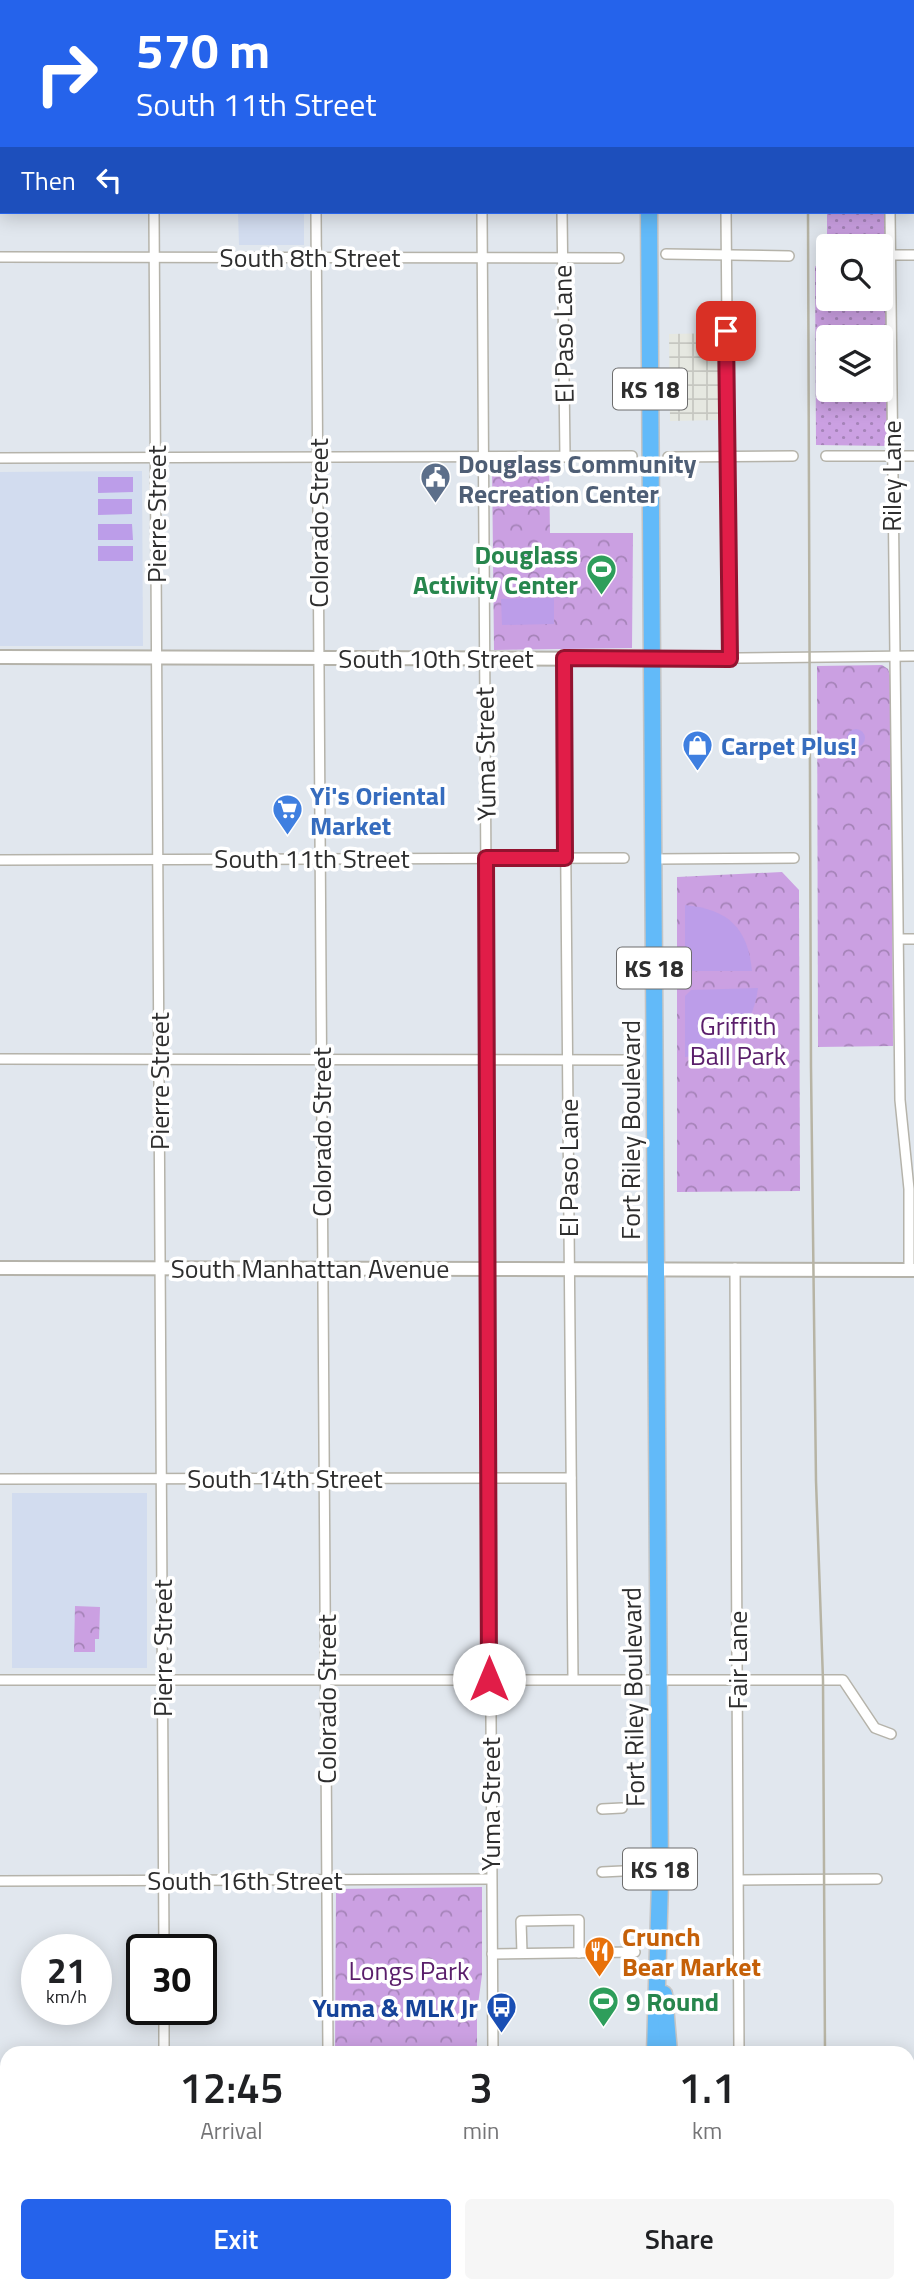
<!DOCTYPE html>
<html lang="en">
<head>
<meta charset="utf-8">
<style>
	body { margin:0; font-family:"Titillium Web",sans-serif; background:#f6f6f6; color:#202124; height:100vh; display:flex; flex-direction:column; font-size:26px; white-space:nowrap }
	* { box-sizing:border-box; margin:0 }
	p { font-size:23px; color:#757577 }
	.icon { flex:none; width:38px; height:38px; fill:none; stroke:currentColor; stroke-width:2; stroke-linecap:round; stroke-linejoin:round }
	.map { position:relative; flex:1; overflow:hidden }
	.panel { position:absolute; left:0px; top:2046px; width:915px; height:247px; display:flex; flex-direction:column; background:#fff; border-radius:21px 21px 0 0; box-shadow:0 4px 18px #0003 }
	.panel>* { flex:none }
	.banner { position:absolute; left:0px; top:0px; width:915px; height:214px; box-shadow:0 4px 18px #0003; background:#2563eb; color:#fff; overflow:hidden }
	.fabs { position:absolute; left:816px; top:234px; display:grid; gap:14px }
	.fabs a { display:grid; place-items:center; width:77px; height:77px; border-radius:7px; background:#fff; box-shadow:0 4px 18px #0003; font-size:35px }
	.speed { position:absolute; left:21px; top:1934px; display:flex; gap:14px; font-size:35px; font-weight:700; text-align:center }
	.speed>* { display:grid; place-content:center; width:91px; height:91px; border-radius:50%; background:#fff; box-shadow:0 4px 18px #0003; line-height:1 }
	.speed small { font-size:18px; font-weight:400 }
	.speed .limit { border:4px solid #111; border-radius:10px; background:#fff; color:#111 }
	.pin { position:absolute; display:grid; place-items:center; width:60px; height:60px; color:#fff; margin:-30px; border-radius:14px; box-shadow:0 4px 10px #0006 }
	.me { position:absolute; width:77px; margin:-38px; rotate:0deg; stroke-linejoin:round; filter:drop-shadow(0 0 5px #0008) }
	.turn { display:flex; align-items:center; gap:24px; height:147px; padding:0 21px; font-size:32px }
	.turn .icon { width:91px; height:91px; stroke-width:2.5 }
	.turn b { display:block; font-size:49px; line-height:60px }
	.then { display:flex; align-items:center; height:66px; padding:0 21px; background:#0003; gap:14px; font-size:26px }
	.eta { display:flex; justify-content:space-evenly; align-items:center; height:119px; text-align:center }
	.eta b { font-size:42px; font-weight:600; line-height:49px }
	.cta { display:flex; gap:14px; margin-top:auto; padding:14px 21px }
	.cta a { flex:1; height:80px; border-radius:7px; background:#2563eb; color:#fff; font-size:28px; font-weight:600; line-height:80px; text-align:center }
	.cta a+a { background:#f6f6f6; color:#202124 }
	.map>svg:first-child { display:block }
	.industrial { fill:url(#industrial-grid) }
	.education { fill:#d2dcef }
	.forest { fill:url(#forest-crowns) }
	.garden { fill:url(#garden-dots); fill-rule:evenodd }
	.pitch { fill:#bc9de9 }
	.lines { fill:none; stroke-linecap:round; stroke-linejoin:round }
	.street-casing { stroke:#b5b3aa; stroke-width:12 }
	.secondary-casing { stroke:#b5b3aa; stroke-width:16 }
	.highway-casing { stroke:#c4c4c4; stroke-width:19 }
	.street { stroke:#fff; stroke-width:9 }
	.secondary { stroke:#fff; stroke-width:12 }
	.highway { stroke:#62baf9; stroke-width:16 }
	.rail { stroke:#b7b4a4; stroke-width:2.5 }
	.route-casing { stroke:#92132f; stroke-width:18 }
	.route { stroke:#e11d48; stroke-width:12 }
	.labels { text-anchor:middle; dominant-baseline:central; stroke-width:7; stroke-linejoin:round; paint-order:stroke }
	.shield { fill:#fff; stroke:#6d6d6d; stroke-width:2 }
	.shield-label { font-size:24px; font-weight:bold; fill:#2e2e2e }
	.street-label { font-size:26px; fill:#2e2e2e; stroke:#fff }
	.service-label { font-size:26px; font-weight:bold; fill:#4e5e75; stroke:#fff; text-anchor:start }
	.leisure-label { font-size:26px; font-weight:bold; fill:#27864d; stroke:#fff; text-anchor:end }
	.shop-label { font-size:26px; font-weight:bold; fill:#366cbe; stroke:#fff; text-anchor:start }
	.park-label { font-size:26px; fill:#5a1e6b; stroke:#fff }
	.food-label { font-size:26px; font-weight:bold; fill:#c56008; stroke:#fff; text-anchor:start }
	.transit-label { font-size:26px; font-weight:bold; fill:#164399; stroke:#fff; text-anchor:end }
</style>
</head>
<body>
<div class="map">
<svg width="914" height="2292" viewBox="0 0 914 2292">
	<defs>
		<pattern id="industrial-grid" width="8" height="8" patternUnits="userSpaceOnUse" patternTransform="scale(1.75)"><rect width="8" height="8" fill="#e6e8e1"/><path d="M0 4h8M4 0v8" fill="none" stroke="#c6c7c1"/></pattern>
		<pattern id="forest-crowns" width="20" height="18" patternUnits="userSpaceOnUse" patternTransform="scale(1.75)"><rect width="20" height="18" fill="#cba0e2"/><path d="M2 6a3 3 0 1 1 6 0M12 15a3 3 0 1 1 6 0" fill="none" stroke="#a583b8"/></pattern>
		<pattern id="garden-dots" width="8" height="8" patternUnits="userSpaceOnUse" patternTransform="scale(1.75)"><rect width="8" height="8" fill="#cba0e2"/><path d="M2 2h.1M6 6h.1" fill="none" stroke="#a583b8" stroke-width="1.8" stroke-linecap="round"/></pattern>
	</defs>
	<rect width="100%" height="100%" fill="#e1e7ee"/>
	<!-- industrial -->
	<path class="industrial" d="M721,333L722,420L670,421L669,334Z"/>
	<!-- education -->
	<g class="education">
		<path d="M238,212H304V245H239Z"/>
		<path d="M142,471L143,646H0V472Z"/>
		<rect x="12" y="1493" width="135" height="175"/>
	</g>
	<!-- forest -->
	<g class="forest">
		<rect x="160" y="0" width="149" height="2"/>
		<path d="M492,464H549L550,533H633L632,648L494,650Z"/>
		<path d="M882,665L888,669L891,679L893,1046L818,1047L817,666Z"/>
		<path d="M782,872L799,890L800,1191L677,1192V877Z"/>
		<path d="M75,1606L100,1607L99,1639H95V1652H74Z"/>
		<path d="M482,1887V1975L477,2012V2053H335L336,1889Z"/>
		<path d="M0,2267L7,2268V2286H231L238,2292H0Z"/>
	</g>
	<!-- garden -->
	<path class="garden" d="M827,212H886L888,446L816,445L815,267L827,250ZM828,247H880V299H828ZM828,338H880V390H828Z"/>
	<!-- pitch -->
	<g class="pitch">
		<path d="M98,477H133V492L98,493Z"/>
		<path d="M98,499H132V514L98,515Z"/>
		<path d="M98,524H132L133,540H98Z"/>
		<rect x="98" y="546" width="35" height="15"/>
		<path d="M554,598V624L502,625L501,599Z"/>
		<circle cx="856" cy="738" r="9"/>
		<path d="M685,905C728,909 748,928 752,971H692L685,964Z"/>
		<path d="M758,988C753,1030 726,1054 685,1057V996L691,990Z"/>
	</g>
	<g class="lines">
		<defs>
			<g id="street">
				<path d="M153,0V2"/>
				<path d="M316,0V2"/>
				<path d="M480,0V2"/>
				<path d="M561,0V2"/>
				<path d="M724,0V2"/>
				<path d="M889,0V2"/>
				<path d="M154,212L164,1950"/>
				<path d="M316,212L328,2053"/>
				<path d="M482,212L493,2053"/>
				<path d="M562,212L565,457"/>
				<path d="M726,212L730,659"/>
				<path d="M890,212L900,1100L909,1189V1270"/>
				<path d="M666,254L789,256"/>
				<path d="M880,255H914"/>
				<path d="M0,257L619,258"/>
				<path d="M826,456H914"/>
				<path d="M668,457L793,456"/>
				<path d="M0,458L632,456"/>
				<path d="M564,658L573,1678"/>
				<path d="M652,659L914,656"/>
				<path d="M654,859L794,858"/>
				<path d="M0,860L624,858"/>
				<path d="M899,939H914"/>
				<path d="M0,1059L635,1060"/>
				<path d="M735,1268L739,2053"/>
				<path d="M0,1479L571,1478"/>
				<path d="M0,1680H843L875,1728L891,1734"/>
				<path d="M602,1809L622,1808"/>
				<path d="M602,1872L622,1871"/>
				<path d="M739,1880L877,1879"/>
				<path d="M0,1881L490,1879"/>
				<path d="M522,1953L521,1921L579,1920V1953"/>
				<path d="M492,1954L635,1952"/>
				<path d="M164,2053V2009"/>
				<path d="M0,2207V2226"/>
				<path d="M490,2286V2292"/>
				<path d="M739,2286V2292"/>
				<path d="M278,2289L328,2290"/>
			</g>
			<g id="secondary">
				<path d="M0,48H2"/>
				<path d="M0,657L652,659"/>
				<path d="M0,1268L914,1270"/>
				<path d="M0,2081H7"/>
			</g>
			<g id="highway">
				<path d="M645,0V2"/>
				<path d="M649,212L660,1881L655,2053"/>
				<path d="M664,1994L669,2053"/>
				<path d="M650,2292V2286"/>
				<path d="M668,2292V2286"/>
			</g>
		</defs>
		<!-- street casing -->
		<use href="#street" class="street-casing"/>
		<!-- secondary casing -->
		<use href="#secondary" class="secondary-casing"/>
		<!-- highway casing -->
		<use href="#highway" class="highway-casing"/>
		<!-- street -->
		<use href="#street" class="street"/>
		<!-- secondary -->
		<use href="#secondary" class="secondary"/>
		<!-- highway -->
		<use href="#highway" class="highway"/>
		<!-- rail -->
		<g class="rail">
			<path d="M808,0V2"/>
			<path d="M808,212L811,1068L816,1481L823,1680L825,2053"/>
			<path d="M827,2286V2292"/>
		</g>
	</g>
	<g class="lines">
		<defs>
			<path id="route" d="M489,1679L486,858H565L564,658L730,659L726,331"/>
		</defs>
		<!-- route casing -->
		<use href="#route" class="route-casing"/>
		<!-- route -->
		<use href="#route" class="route"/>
	</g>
	<!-- icons -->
	<defs>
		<symbol id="civic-pin" viewBox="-11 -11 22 30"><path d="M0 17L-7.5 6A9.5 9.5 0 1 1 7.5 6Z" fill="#5c6f8a" stroke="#fff"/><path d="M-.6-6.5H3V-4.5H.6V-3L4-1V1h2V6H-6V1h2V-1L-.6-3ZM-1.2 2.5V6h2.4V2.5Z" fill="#fff"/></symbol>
		<symbol id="stadium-pin" viewBox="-11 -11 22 30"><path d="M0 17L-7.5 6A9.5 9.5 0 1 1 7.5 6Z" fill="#2e9e5b" stroke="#fff"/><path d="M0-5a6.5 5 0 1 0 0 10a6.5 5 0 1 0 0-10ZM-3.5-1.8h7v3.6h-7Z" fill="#fff"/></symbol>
		<symbol id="shop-pin" viewBox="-11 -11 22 30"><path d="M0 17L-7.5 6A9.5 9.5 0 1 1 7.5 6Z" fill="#3f7fe0" stroke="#fff"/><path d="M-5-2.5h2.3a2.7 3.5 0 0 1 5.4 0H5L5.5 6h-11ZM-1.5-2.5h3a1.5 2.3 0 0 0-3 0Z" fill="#fff"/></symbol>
		<symbol id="supermarket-pin" viewBox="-11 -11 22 30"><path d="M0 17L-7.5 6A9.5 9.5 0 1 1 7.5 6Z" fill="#3f7fe0" stroke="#fff"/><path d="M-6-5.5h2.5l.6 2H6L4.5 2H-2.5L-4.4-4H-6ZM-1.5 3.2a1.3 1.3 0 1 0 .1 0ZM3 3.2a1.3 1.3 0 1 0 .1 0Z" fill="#fff"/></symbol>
		<symbol id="restaurant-pin" viewBox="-11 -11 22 30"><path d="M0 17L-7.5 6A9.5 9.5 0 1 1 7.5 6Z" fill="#e8710a" stroke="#fff"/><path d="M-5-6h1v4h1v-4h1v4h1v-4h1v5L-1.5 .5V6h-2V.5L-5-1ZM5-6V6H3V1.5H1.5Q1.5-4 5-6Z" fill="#fff"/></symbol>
		<symbol id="bus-pin" viewBox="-11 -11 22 30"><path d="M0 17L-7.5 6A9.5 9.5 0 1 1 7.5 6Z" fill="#1a4fb4" stroke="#fff"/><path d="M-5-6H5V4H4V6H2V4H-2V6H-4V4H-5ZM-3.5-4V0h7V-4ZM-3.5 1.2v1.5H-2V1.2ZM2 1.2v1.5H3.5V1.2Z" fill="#fff"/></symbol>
	</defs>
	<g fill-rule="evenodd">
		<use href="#civic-pin" x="418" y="460" width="35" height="47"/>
		<use href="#stadium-pin" x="584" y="552" width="35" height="47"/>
		<use href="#shop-pin" x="680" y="728" width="35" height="47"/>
		<use href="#supermarket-pin" x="270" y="792" width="35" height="47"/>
		<use href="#restaurant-pin" x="582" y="1934" width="35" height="47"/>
		<use href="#stadium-pin" x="586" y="1984" width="35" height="47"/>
		<use href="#bus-pin" x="484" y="1990" width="35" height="47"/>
	</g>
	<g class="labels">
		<!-- shield labels -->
		<g class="shield">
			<rect x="613" y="368.5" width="74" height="41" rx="5"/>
			<rect x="617" y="947.5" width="74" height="41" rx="5"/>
			<rect x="623" y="1848.5" width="74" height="41" rx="5"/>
		</g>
		<g class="shield-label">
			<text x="650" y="389">KS 18</text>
			<text x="654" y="968">KS 18</text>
			<text x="660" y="1869">KS 18</text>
		</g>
		<!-- street labels -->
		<g class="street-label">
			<text x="310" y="257">South 8th Street</text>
			<text transform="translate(563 334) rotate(-91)">El Paso Lane</text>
			<text transform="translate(891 476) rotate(-90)">Riley Lane</text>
			<text transform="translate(156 514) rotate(-90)">Pierre Street</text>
			<text transform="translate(318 523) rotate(-90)">Colorado Street</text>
			<text x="436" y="658">South 10th Street</text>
			<text transform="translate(485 754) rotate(-91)">Yuma Street</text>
			<text x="312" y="858">South 11th Street</text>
			<text transform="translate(159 1081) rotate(-90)">Pierre Street</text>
			<text transform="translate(630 1130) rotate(-90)">Fort Riley Boulevard</text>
			<text transform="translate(321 1132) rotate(-90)">Colorado Street</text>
			<text transform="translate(568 1168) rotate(-90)">El Paso Lane</text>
			<text x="310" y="1268">South Manhattan Avenue</text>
			<text x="285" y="1478">South 14th Street</text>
			<text transform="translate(162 1648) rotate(-90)">Pierre Street</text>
			<text transform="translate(737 1660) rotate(-90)">Fair Lane</text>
			<text transform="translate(633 1697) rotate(-91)">Fort Riley Boulevard</text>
			<text transform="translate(326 1699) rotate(-90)">Colorado Street</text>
			<text transform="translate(490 1804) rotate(-90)">Yuma Street</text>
			<text x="245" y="1880">South 16th Street</text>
		</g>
		<!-- service labels -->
		<g class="service-label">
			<text x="458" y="463">Douglass Community<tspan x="458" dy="30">Recreation Center</tspan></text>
		</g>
		<!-- leisure labels -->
		<g class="leisure-label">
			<text x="578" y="554">Douglass<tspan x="578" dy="30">Activity Center</tspan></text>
			<text x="626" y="2001" text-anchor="start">9 Round</text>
		</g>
		<!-- shop labels -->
		<g class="shop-label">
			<text x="721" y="745">Carpet Plus!</text>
			<text x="310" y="795">Yi's Oriental<tspan x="310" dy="30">Market</tspan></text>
		</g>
		<!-- park labels -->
		<g class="park-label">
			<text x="738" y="1025">Griffith<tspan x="738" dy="30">Ball Park</tspan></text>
			<text x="409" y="1970">Longs Park</text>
		</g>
		<!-- food labels -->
		<g class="food-label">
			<text x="622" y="1936">Crunch<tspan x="622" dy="30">Bear Market</tspan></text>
		</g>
		<!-- transit labels -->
		<g class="transit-label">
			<text x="478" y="2007">Yuma &amp; MLK Jr</text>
		</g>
	</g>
</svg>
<div class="fabs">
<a><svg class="icon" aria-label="search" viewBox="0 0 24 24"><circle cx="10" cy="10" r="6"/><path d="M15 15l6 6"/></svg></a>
<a><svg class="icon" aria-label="layers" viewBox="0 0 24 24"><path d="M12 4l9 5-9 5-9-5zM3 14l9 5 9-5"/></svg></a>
</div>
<div class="speed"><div>21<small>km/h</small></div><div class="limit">30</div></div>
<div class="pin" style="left:726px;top:331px;background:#d93025"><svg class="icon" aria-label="arrive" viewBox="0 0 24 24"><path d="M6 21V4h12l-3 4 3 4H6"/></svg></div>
<svg class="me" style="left:489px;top:1679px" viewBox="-20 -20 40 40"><circle r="19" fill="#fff"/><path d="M0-13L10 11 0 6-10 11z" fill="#e11d48"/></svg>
<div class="banner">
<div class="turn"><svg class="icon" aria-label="right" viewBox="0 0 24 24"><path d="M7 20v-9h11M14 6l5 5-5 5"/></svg><div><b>570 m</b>South 11th Street</div></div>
<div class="then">Then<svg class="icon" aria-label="left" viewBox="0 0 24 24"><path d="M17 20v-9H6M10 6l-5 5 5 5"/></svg></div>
</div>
<section class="panel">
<div class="eta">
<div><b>12:45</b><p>Arrival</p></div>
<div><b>3</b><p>min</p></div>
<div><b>1.1</b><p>km</p></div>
</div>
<div class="cta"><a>Exit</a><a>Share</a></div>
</section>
</div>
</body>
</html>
